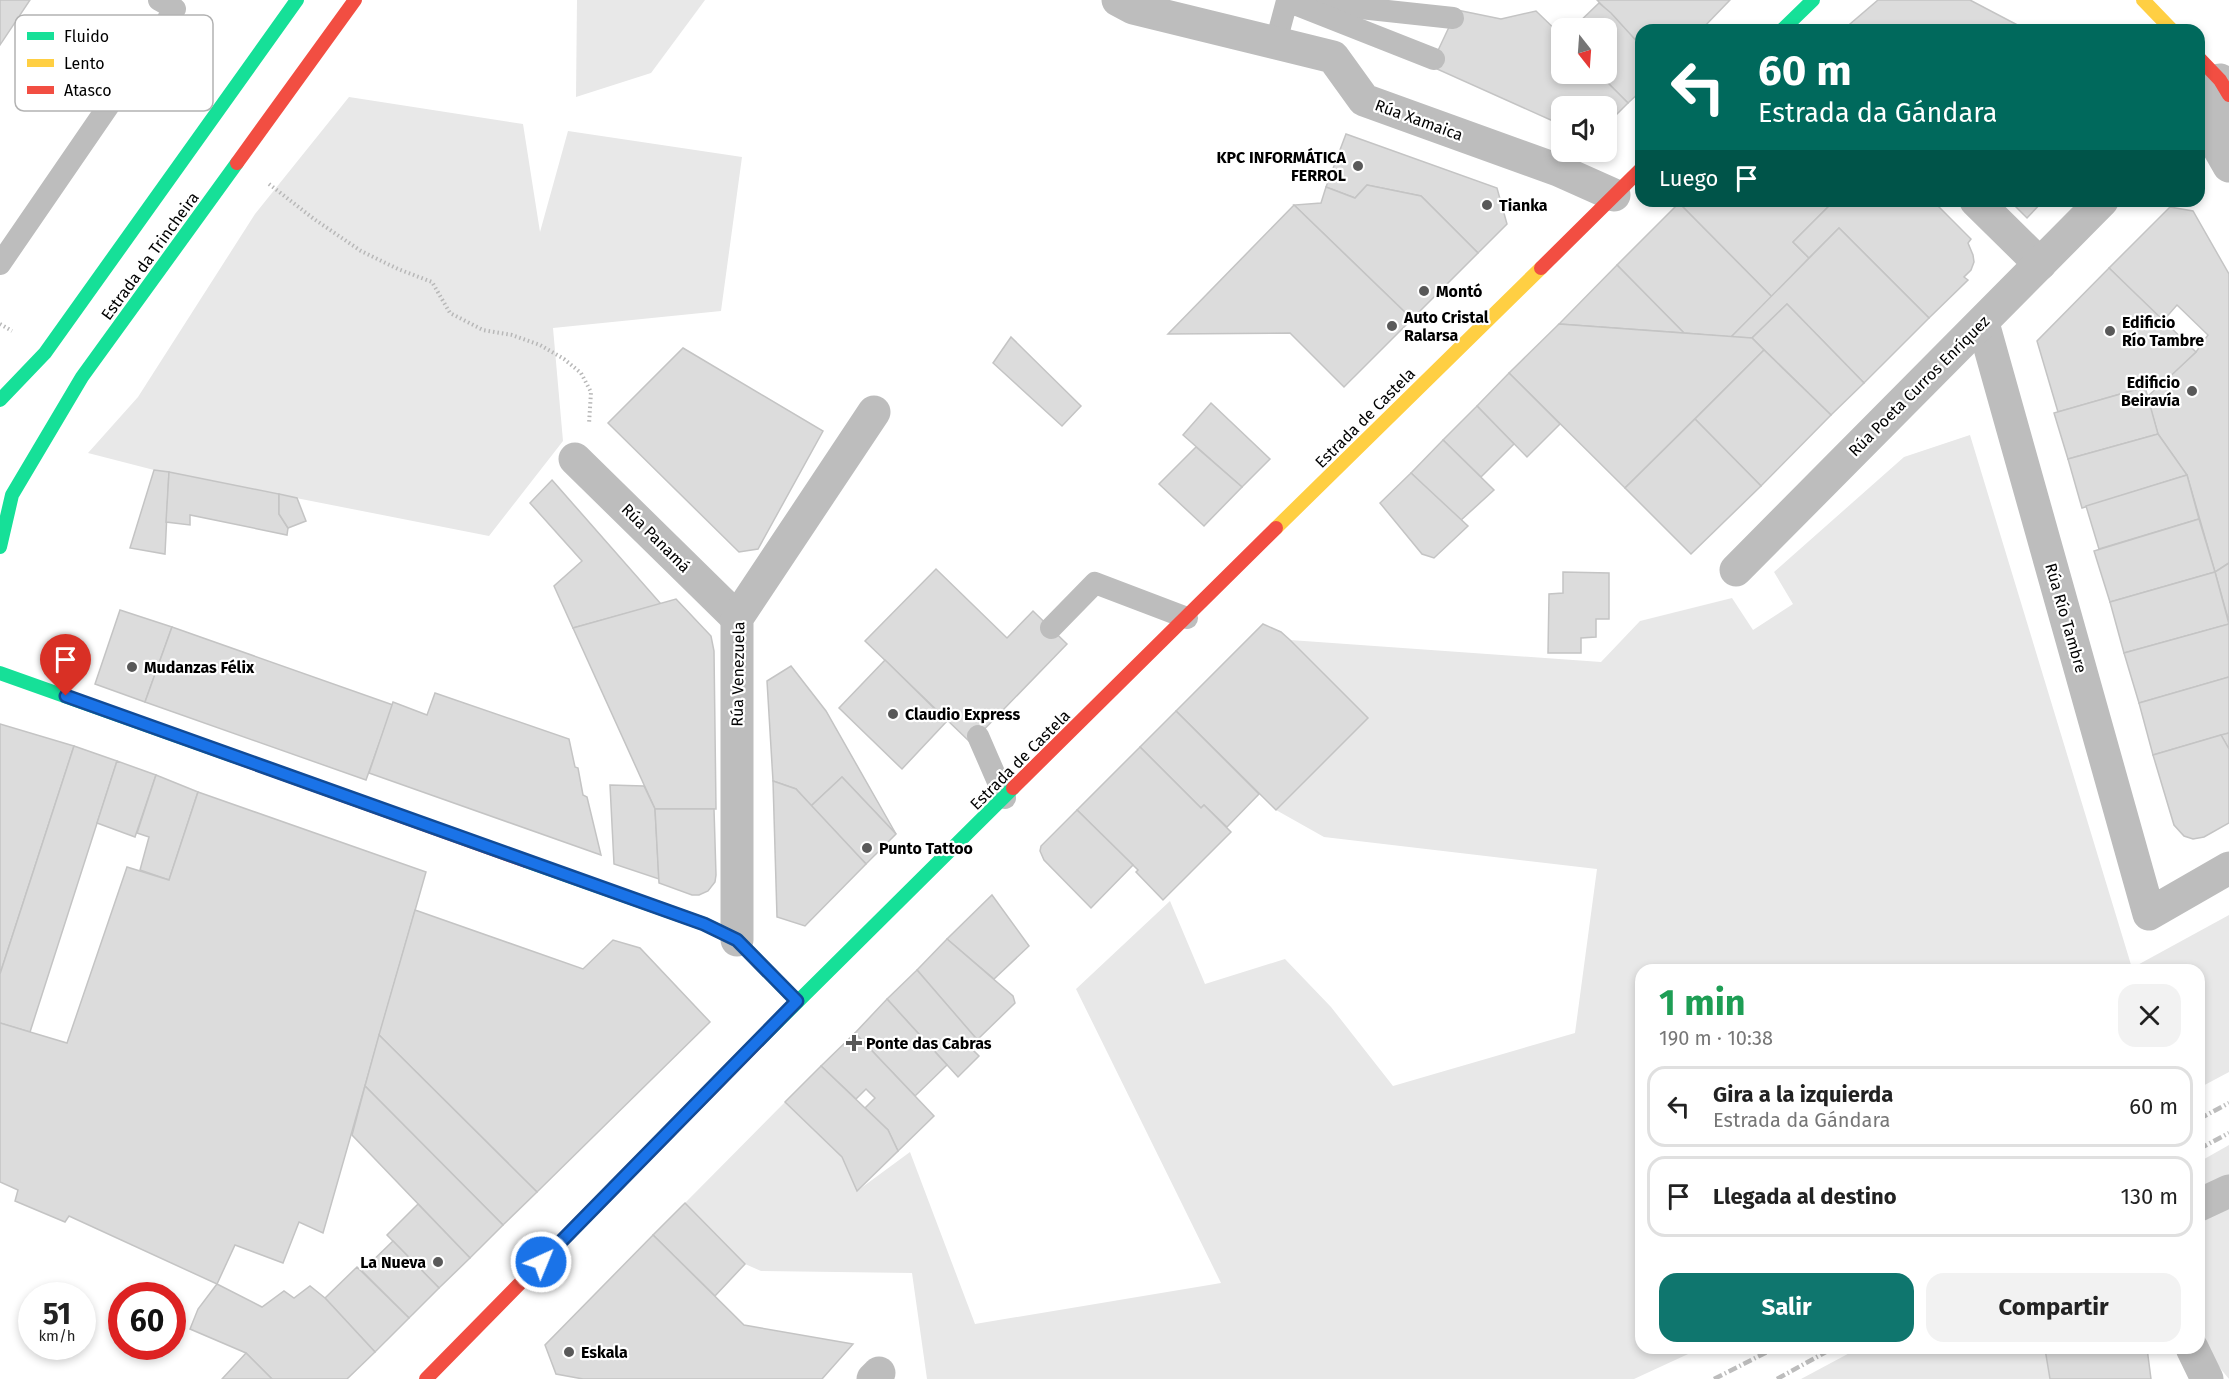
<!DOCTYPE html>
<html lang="es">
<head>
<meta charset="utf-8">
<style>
	body { margin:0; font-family:"Fira Sans",sans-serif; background:#f2f2f2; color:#222; height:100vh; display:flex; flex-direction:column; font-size:22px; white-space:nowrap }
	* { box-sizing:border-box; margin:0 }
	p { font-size:20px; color:#767676 }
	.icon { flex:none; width:33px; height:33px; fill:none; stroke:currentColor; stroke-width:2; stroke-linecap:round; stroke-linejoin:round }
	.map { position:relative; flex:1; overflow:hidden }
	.panel { position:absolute; left:1635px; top:964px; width:570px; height:390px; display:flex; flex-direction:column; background:#fff; border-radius:18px; box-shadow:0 3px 9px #0003 }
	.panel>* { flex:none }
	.hud { position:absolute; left:1635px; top:24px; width:570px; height:183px; border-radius:18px; box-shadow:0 3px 9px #0003; background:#00695c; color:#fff; overflow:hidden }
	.needle { width:39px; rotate:163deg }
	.buttons { position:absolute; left:1551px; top:18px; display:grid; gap:12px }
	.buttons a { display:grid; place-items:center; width:66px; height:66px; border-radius:12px; background:#fff; box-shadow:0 3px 9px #0003; font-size:30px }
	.speed { position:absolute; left:18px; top:1282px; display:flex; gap:12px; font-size:30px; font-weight:700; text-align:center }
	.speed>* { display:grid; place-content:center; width:78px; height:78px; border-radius:50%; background:#fff; box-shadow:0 3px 9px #0003; line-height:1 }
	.speed small { font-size:15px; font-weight:400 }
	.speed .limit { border:9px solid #d22; background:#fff; color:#111 }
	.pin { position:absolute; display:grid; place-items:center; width:51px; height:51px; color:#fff; margin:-62px -26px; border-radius:50% 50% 50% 0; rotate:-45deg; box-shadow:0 0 6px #0007 }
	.pin .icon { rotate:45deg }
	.me { position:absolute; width:66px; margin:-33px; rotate:44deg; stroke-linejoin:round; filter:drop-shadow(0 0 4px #0008) }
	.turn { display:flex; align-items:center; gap:21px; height:126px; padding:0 24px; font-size:27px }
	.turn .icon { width:78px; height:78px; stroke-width:2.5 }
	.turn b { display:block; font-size:42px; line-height:51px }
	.then { display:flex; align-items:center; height:57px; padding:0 24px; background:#0003; gap:12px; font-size:22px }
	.round { display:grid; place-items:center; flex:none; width:63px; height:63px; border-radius:18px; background:#f2f2f2 }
	.summary { display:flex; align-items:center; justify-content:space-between; height:102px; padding:0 24px }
	h1 { font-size:36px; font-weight:700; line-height:45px; color:#1e9e55 }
	.primary-button { display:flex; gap:12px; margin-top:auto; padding:12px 24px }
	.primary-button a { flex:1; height:69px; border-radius:18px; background:#0f766e; color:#fff; font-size:24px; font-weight:700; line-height:69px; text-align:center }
	.primary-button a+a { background:#f2f2f2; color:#222 }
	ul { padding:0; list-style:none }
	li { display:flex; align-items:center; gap:18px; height:81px; margin:0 12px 9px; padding:0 12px; border:3px solid #e0e0e0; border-radius:18px }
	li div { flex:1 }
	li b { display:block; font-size:22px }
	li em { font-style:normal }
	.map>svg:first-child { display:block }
	.green { fill:#e8e8e8 }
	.building { fill:#dcdcdc; stroke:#c4c4c4; stroke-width:1.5 }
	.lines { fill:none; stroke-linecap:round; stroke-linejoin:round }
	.path { stroke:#b8b8b8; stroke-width:4; stroke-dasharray:1.5 3; stroke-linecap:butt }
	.lane { stroke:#bdbdbd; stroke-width:22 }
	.street { stroke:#bdbdbd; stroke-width:33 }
	.fast { stroke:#16e098; stroke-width:14 }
	.slow { stroke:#ffcf43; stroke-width:14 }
	.jam { stroke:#f24e42; stroke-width:14 }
	.rail { stroke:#bdbdbd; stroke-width:4.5; stroke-dasharray:9 3 1.5 3; stroke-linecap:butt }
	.route-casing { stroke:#114b97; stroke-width:15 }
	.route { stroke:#1a73e8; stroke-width:10 }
	.poi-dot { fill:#595959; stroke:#fff; stroke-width:2 }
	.labels { text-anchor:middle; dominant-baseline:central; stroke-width:4.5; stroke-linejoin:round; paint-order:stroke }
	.street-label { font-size:16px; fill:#000; stroke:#fff }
	.poi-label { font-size:16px; font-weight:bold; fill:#000; stroke:#fff; text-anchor:start }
	.key { fill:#fff; stroke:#b2b2b2; stroke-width:1.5 }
	.key-label { font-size:16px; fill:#000 }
</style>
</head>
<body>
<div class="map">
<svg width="2229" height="1379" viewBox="0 0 2229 1379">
	<rect width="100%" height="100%" fill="#fff"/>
	<!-- green -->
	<g class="green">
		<path d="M577,0H705L651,73L576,97Z"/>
		<path d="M349,97L523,124L540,232L568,131L742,157L721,311L553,328L563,441L489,536L154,470L88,453L138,397L255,214Z"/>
		<path d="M1970,435L2132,968L2229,915V1072L2199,1088V970H1641V1348L1699,1349L1634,1379H927L912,1273L761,1271L745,1264L685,1203L785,1102L842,1157L857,1191L910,1152L975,1324L1221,1283L1076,989L1170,901L1205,984L1285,959L1331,1007L1393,1086L1575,1033L1597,869L1324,837L1276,810L1368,718L1290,640L1601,662L1640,621L1732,598L1753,630L1793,604L1774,572L1904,457Z"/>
		<path d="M2229,1145V1177L2199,1193V1162Z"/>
		<path d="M2229,1203V1379L2211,1357L2199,1328V1218Z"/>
		<path d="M1857,1349H2049H2046L2050,1379H1801Z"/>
	</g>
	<!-- building -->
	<g class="building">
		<path d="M0,0H30L0,45Z"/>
		<path d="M1597,0H1730L1701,30H1641V46Z"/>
		<path d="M1878,0H1970L2027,30H1843Z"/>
		<path d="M1599,3L1611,13L1641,46V91L1628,103L1599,74H1606V28H1573Z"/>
		<path d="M1457,10L1501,19L1536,11L1562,36V74H1599L1628,103L1606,125V106H1562V125L1437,69L1434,59Z"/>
		<path d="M1346,134L1497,188L1507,224L1478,253L1421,196L1367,185L1355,198L1326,187Z"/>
		<path d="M1367,185L1421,196L1478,253L1412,319L1294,205L1321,203L1326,187L1355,198Z"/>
		<path d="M1682,201H1834L1793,242L1809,258L1772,297L1679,203Z"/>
		<path d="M1834,201H1933L1971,239L1968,243L1973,255L1974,262L1971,270L1964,277L1968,280L1929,318L1839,228L1809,258L1793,242Z"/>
		<path d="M2010,201H2043L2027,218Z"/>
		<path d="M1679,203L1772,297L1731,337L1684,333L1617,265Z"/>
		<path d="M1294,205L1412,319L1344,387L1290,333L1168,334Z"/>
		<path d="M2170,207L2193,211L2229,274V563L2215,572L2187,475L2158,434L2147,397L2196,352L2208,335L2177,305L2163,321L2109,268Z"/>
		<path d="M1839,228L1929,318L1864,383L1787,304L1752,338L1731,337Z"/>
		<path d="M1617,265L1684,333L1559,324Z"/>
		<path d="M2109,268L2196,352L2162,384L2156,377L2145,387L2058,412L2037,341Z"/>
		<path d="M1787,304L1864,383L1831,415L1752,338Z"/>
		<path d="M1559,324L1752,338L1764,350L1625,488L1509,373Z"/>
		<path d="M1011,337L1081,406L1062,426L993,363Z"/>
		<path d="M683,348L823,431L758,549L739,552L608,423Z"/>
		<path d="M1764,350L1831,415L1761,486L1695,419Z"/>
		<path d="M1509,373L1560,424L1527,457L1477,406Z"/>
		<path d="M2145,387L2158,434L2068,459L2054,413Z"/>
		<path d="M1211,403L1270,459L1242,487L1183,435Z"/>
		<path d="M1477,406L1514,444L1481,477L1443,440Z"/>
		<path d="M1695,419L1761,486L1691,554L1625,488Z"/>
		<path d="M2158,434L2187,475L2082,508L2068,459Z"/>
		<path d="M1443,440L1494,490L1460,521L1411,473Z"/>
		<path d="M1196,447L1242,487L1204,526L1159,484Z"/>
		<path d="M154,470L169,472L165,554L130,548Z"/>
		<path d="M169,472L279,494V514L288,528L287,535L190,515V525L166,522Z"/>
		<path d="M1411,473L1468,526L1434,558L1422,554L1380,503Z"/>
		<path d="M2187,475L2199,519L2099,549L2086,506Z"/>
		<path d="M552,480L661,604L573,628L554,586L582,561L530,503Z"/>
		<path d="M279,494L297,498L306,521L288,528L279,514Z"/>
		<path d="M2199,519L2215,572L2110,602L2094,551Z"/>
		<path d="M2229,563V622L2215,572Z"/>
		<path d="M936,569L1007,638L1033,611L1067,644L971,743L865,641Z"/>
		<path d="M1563,572L1609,573V619H1596V637L1581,638V653H1548L1549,594L1563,593Z"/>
		<path d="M2215,572L2229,624L2124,653L2110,602Z"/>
		<path d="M676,599L711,636L714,651L716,809H655L573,628Z"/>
		<path d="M120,610L172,627L145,702L95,684Z"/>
		<path d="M1263,624L1281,632L1290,640L1368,718L1276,810L1176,711Z"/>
		<path d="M2229,624V677L2139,703L2124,653Z"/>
		<path d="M172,627L393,705L366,780L145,702Z"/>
		<path d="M885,660L947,721L902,769L839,708Z"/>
		<path d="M791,666L826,711L896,834L842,777L811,806L796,789L773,781L767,681Z"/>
		<path d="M2229,677V733L2153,755L2139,703Z"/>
		<path d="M435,693L569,739L575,767L578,768L583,795L587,797L601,855L369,773L393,702L427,715Z"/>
		<path d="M1176,711L1259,794L1227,827L1204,805L1201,808L1140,747Z"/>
		<path d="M0,724L74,746L0,974Z"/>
		<path d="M2229,733V749L2221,735Z"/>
		<path d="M2221,735L2229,749V823L2204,837L2193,839L2184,836L2174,825L2153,755Z"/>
		<path d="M74,746L117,761L30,1032L0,1023V974Z"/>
		<path d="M1140,747L1201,808L1204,805L1231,832L1163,900L1136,872L1138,870L1077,810Z"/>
		<path d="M117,761L156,775L135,837L97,823Z"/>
		<path d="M156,775L198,792L169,880L140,870L149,837L137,833Z"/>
		<path d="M842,777L896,834L866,864L811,806Z"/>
		<path d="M773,781L796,789L866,864L805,926L777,917Z"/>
		<path d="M610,785L644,786L655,809L659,879L614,864Z"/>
		<path d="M198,792L426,872L323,1233L299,1222L283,1263L235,1245L217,1284L69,1216L65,1222L15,1201L18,1190L0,1182V1023L67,1043L127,867L169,880Z"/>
		<path d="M655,809H714L716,875L715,882L708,891L699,895H692L659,883Z"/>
		<path d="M1077,810L1133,865L1091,908L1044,860L1040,851L1041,846Z"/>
		<path d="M992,895L1029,946L994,979L947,939Z"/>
		<path d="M415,910L583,969L613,940L640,948L710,1022L537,1192L379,1035Z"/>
		<path d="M947,939L1013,996L1015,1003L977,1040L917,970Z"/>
		<path d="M917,970L981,1044L973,1050L979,1056L958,1077L887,999Z"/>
		<path d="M887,999L947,1065L915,1096L855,1033Z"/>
		<path d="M855,1033L934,1116L898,1151L888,1130L865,1108L875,1098L866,1089L856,1099L821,1066Z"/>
		<path d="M379,1035L537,1192L503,1225L365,1086Z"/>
		<path d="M821,1066L888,1130L898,1151L857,1191L842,1157L785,1102Z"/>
		<path d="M365,1086L503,1225L470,1258L352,1135Z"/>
		<path d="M685,1203L745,1264L715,1296L653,1235Z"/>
		<path d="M418,1204L470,1258L439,1288L387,1235Z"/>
		<path d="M653,1235L744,1325L853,1344L822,1379H583L556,1374L545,1345Z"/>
		<path d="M393,1241L439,1288L409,1318L362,1271Z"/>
		<path d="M357,1267L409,1318L375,1352L325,1298Z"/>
		<path d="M217,1284L262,1307L284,1291L294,1298L310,1286L325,1298L375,1352L347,1379H272L246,1353L190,1329L198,1309Z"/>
		<path d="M2147,1348L2151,1379H2050L2045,1349Z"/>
		<path d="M246,1353L272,1379H222Z"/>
	</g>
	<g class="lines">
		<!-- path -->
		<g class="path">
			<path d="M269,184L314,219L361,251L398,269L432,282L450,313L483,330L512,335L540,345L564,359L581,373L591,392L589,424"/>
			<path d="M0,324L12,331"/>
		</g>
		<!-- lane -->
		<g class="lane">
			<path d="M1314,3L1453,18"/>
			<path d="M1276,42L1287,1L1434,59"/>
			<path d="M0,264L175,9L159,0"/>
			<path d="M1051,628L1095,583L1187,618"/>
			<path d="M978,736L1005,798"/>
		</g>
		<!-- street -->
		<g class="street">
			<path d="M1118,0L1133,8L1333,57L1364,100L1558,170L1614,195"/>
			<path d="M2220,80L2213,138L2229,166"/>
			<path d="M1976,201L2040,264"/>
			<path d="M1983,323L2149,914L2229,868"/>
			<path d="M575,459L737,618"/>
			<path d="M1736,570L2102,201"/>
			<path d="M737,940V618L874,412"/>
			<path d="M2199,1205L2229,1191"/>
			<path d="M2192,1348L2207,1379"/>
			<path d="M873,1379L879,1373"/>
		</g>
		<!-- fast -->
		<g class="fast">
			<path d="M1782,30L1813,0"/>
			<path d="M0,400L45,353L297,0"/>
			<path d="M0,547L12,495L82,377L237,163"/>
			<path d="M0,673L239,758"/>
			<path d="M526,861L704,924L737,940L797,1001"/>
			<path d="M758,1041L1013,788"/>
		</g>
		<!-- slow -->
		<g class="slow">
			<path d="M2143,0L2172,30"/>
			<path d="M1276,528L1541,268"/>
		</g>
		<!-- jam -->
		<g class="jam">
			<path d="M2199,58L2220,80L2229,95"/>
			<path d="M237,163L355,0"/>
			<path d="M1541,268L1641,169"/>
			<path d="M239,758L526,861"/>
			<path d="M1013,788L1276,528"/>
			<path d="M426,1379L758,1041"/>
		</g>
		<!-- rail -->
		<g class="rail">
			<path d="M2199,1119L2229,1103"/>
			<path d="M2199,1149L2229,1133"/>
			<path d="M1714,1379L1775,1348"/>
			<path d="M1777,1379L1833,1348"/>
		</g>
	</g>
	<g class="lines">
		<defs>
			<path id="route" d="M66,696L704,924L737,940L797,1001L541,1262"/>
		</defs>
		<!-- route casing -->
		<use href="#route" class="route-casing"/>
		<!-- route -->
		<use href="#route" class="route"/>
	</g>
	<!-- markers -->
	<g class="poi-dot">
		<circle cx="1358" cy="166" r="6"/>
		<circle cx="1487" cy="205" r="6"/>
		<circle cx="1424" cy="291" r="6"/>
		<circle cx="1392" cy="326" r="6"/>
		<circle cx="2110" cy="331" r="6"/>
		<circle cx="2192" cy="391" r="6"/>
		<circle cx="132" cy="667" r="6"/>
		<circle cx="893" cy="714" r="6"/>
		<circle cx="867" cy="848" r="6"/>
		<path d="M851 1034h6v6h6v6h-6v6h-6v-6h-6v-6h6z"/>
		<circle cx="438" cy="1262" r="6"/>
		<circle cx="569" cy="1352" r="6"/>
	</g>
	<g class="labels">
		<!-- street labels -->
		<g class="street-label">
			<text transform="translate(1419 120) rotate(20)">Rúa Xamaica</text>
			<text transform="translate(150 256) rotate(-54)">Estrada da Trincheira</text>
			<text transform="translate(1919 386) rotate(-45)">Rúa Poeta Curros Enríquez</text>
			<text transform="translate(1365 418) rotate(-45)">Estrada de Castela</text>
			<text transform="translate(656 538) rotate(45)">Rúa Panamá</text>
			<text transform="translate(2066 618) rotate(74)">Rúa Río Tambre</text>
			<text transform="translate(738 674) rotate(-89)">Rúa Venezuela</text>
			<text transform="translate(1020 760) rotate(-45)">Estrada de Castela</text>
		</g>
		<!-- poi labels -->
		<g class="poi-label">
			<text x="1346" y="157" text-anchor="end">KPC INFORMÁTICA<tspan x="1346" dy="18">FERROL</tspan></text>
			<text x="1499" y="205">Tianka</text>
			<text x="1436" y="291">Montó</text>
			<text x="1404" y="317">Auto Cristal<tspan x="1404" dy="18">Ralarsa</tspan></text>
			<text x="2122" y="322">Edificio<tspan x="2122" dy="18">Río Tambre</tspan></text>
			<text x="2180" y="382" text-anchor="end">Edificio<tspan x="2180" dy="18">Beiravía</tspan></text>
			<text x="144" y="667">Mudanzas Félix</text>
			<text x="905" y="714">Claudio Express</text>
			<text x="879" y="848">Punto Tattoo</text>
			<text x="866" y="1043">Ponte das Cabras</text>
			<text x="426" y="1262" text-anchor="end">La Nueva</text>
			<text x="581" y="1352">Eskala</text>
		</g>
	</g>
	<!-- legend -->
	<rect x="15" y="15" width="198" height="96" rx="9" class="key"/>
	<rect x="27" y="32" width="27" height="8" fill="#16e098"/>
	<rect x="27" y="59" width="27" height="8" fill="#ffcf43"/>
	<rect x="27" y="86" width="27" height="8" fill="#f24e42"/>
	<g class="key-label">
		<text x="64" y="42">Fluido</text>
		<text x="64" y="69">Lento</text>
		<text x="64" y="96">Atasco</text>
	</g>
</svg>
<div class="buttons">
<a><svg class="needle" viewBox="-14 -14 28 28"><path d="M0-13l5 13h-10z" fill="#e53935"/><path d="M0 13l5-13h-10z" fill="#767676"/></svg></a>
<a><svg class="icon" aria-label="sound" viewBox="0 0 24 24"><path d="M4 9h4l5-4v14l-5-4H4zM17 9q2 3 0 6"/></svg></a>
</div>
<div class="speed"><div>51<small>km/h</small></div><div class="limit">60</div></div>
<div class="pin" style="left:66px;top:696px;background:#d93025"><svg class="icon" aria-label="arrive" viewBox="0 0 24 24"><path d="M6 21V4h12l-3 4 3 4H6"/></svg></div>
<svg class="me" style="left:541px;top:1262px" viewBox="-20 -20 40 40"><circle r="17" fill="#1a73e8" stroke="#fff" stroke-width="3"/><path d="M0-11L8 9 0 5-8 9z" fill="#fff"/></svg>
<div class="hud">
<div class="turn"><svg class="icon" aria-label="left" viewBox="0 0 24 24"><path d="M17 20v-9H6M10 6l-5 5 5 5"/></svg><div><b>60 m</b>Estrada da Gándara</div></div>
<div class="then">Luego<svg class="icon" aria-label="arrive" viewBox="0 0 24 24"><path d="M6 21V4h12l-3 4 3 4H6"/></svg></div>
</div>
<section class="panel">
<div class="summary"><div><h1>1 min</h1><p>190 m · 10:38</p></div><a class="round"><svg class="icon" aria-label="close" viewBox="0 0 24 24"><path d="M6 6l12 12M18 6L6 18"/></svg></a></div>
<ul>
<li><svg class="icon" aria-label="left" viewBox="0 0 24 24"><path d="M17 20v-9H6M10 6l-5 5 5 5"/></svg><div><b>Gira a la izquierda</b><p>Estrada da Gándara</p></div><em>60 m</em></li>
<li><svg class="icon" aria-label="arrive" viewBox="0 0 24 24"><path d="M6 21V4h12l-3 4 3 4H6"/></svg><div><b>Llegada al destino</b></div><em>130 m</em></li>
</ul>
<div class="primary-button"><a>Salir</a><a>Compartir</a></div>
</section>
</div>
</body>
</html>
